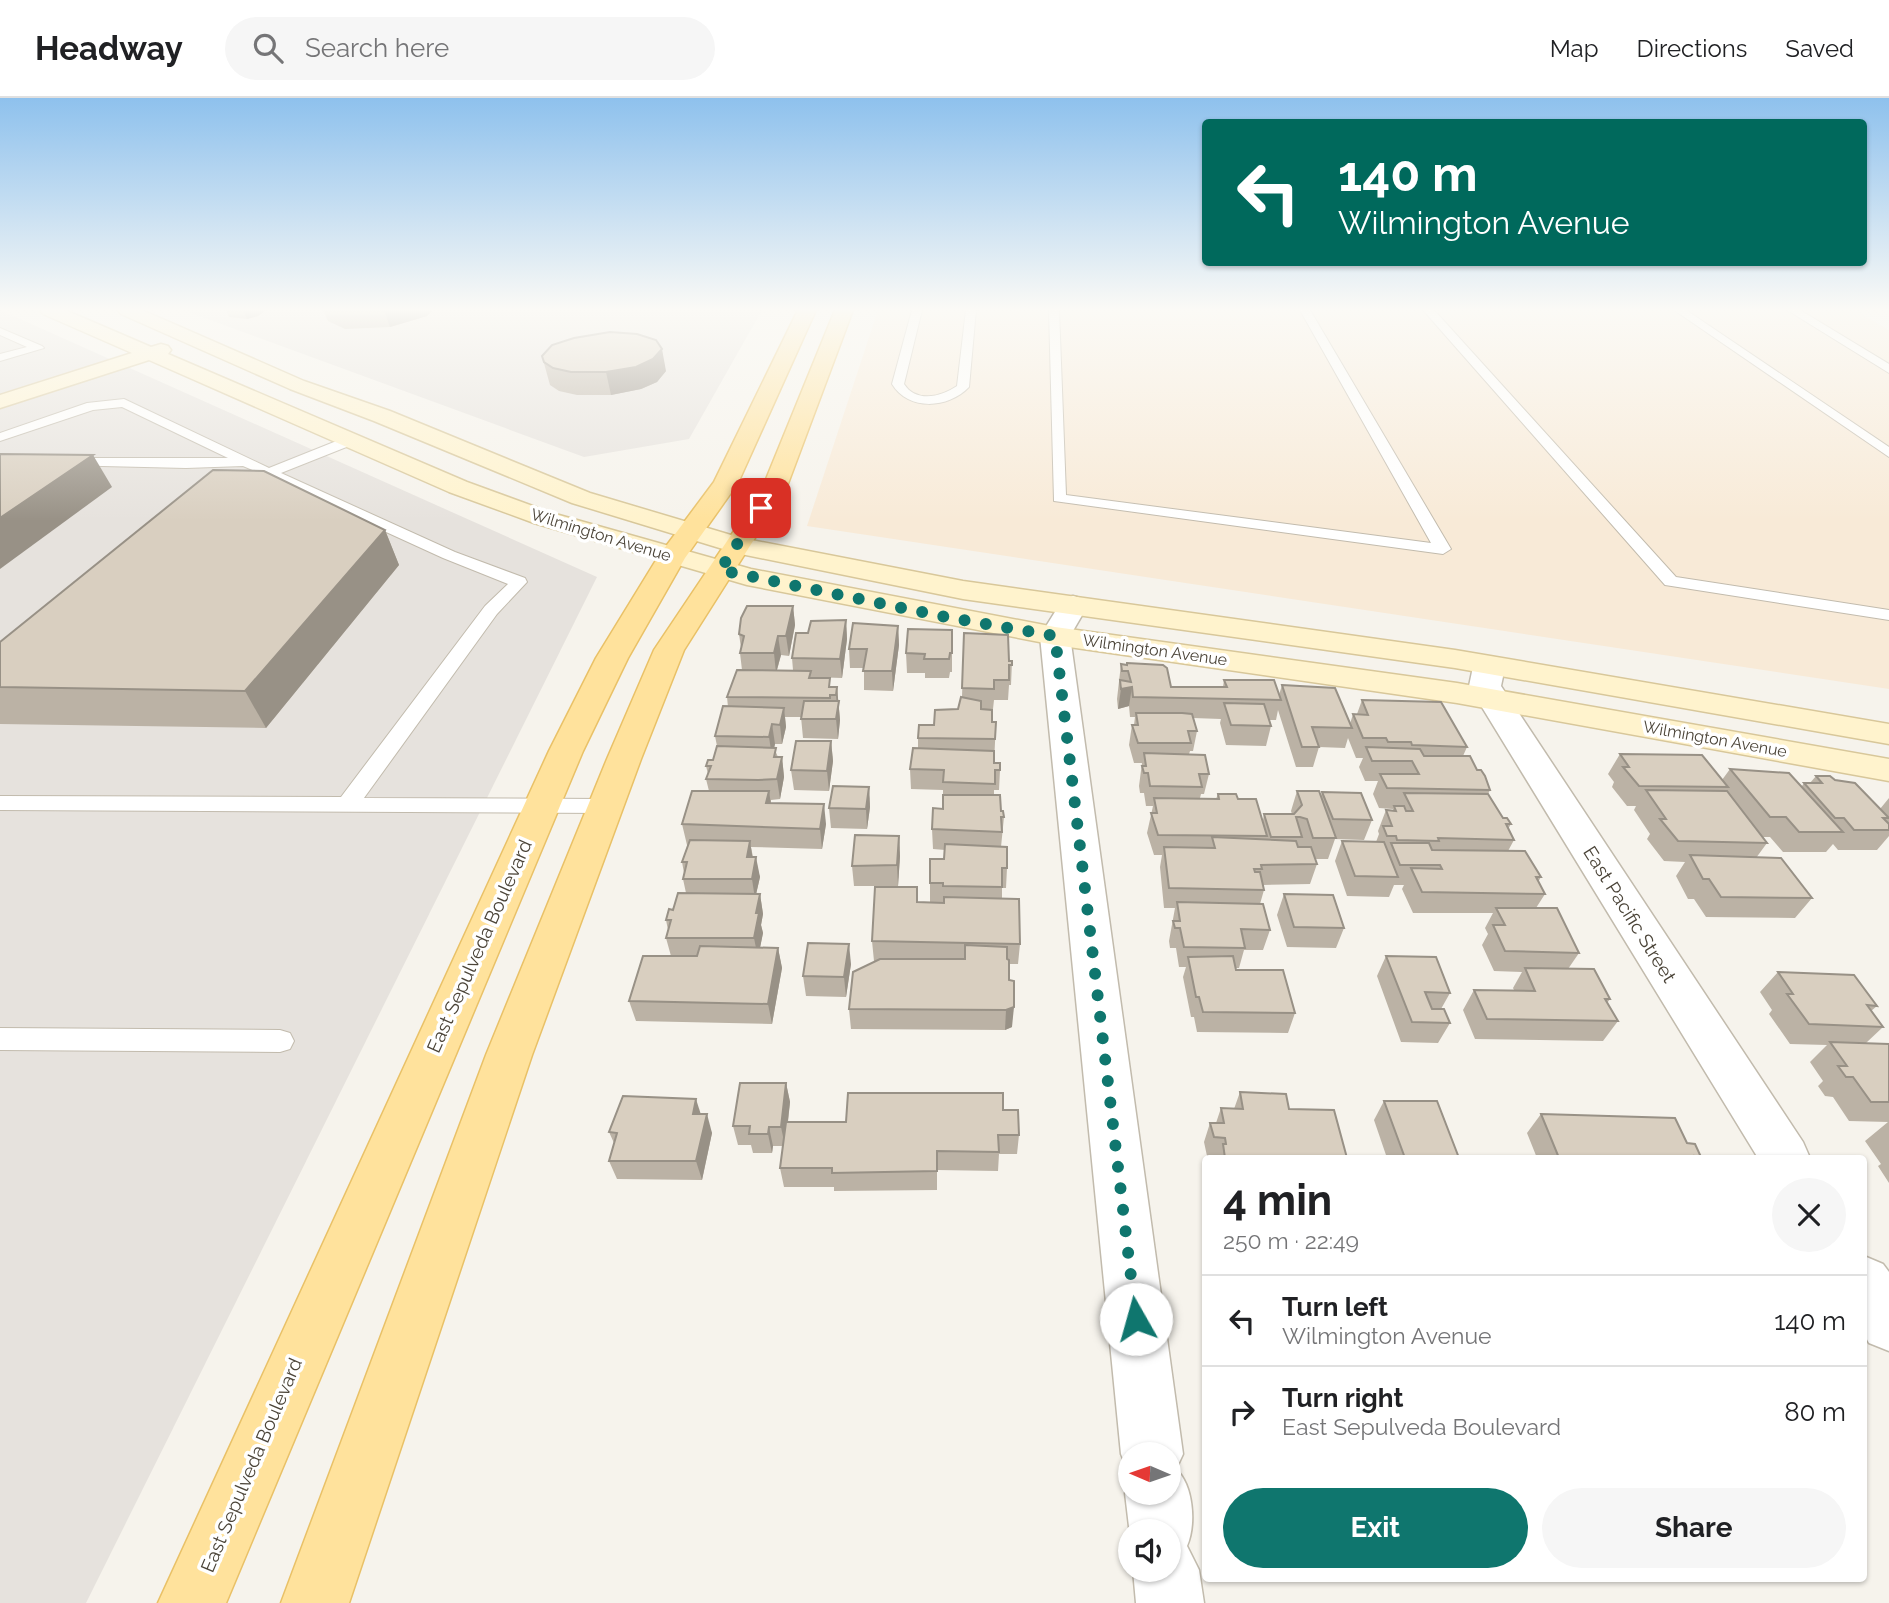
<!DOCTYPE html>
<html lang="en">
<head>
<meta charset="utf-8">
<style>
	body { margin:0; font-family:Raleway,sans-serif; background:#f6f6f6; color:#202124; height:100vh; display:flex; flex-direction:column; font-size:26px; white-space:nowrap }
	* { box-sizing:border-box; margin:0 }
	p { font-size:23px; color:#757577 }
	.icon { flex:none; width:38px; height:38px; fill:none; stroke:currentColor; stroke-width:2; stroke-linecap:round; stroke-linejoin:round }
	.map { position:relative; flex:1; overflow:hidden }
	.drawer { position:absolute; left:1202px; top:1057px; width:665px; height:427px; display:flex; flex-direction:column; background:#fff; border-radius:7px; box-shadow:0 2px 5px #0004 }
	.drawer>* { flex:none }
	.banner { position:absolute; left:1202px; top:21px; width:665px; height:147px; border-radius:7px; box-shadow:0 2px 5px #0004; background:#00695c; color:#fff; overflow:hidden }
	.needle { width:46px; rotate:272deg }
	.buttons { position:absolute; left:1118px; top:1344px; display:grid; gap:14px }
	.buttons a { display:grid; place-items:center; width:63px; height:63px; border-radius:50%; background:#fff; box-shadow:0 2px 5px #0004; font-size:35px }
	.pin { position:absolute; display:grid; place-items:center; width:60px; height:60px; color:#fff; margin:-30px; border-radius:14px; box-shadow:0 4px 10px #0006 }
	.me { position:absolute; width:77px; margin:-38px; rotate:353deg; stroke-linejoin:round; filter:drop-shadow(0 0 5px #0008) }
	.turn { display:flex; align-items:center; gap:24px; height:147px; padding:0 21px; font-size:32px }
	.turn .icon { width:91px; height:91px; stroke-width:2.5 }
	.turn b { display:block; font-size:49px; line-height:60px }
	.round { display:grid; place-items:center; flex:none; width:74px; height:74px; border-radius:37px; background:#f6f6f6 }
	.overview { display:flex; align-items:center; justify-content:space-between; height:119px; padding:0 21px }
	h1 { font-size:42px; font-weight:700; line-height:52px }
	.cta { display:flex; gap:14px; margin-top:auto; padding:14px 21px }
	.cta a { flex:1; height:80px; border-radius:42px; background:#0f766e; color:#fff; font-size:28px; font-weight:700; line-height:80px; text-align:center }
	.cta a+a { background:#f6f6f6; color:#202124 }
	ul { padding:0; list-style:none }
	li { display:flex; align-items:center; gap:21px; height:91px; padding:0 21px; border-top:2px solid #e0e0e0 }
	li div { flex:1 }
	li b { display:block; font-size:26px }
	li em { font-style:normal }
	header { display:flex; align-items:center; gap:42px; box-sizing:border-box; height:98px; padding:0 35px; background:#fff; border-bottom:2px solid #e0e0e0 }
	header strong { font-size:33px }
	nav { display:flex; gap:38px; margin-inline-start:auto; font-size:24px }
	.search { width:490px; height:63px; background:#f6f6f6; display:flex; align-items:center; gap:18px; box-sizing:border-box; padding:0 24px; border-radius:38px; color:#757577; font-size:26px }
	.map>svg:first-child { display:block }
	.commercial { fill:#f8ead7 }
	.industrial { fill:#e6e2dd }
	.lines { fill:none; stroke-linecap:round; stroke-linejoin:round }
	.lane-casing { stroke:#c2bbad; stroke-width:2 }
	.street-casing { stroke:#c2bbad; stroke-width:3 }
	.secondary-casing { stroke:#d8c79a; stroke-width:3 }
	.primary-casing { stroke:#e9c167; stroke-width:3 }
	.lane { fill:#fff; fill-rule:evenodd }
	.street { fill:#fff; fill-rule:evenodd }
	.secondary { fill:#fff3cd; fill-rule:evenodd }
	.primary { fill:#ffe29c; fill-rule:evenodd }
	.wall { fill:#bbb2a5 }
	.shaded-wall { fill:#989186 }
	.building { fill:#d9cfc0; stroke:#989186; stroke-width:2 }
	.route { stroke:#0f766e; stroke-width:12; stroke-dasharray:0 21.6 }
	.labels { text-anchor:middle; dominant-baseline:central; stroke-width:7; stroke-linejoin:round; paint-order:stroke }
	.far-street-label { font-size:16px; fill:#4b4438; stroke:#fff }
	.street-label { font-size:19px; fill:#4b4438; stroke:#fff }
</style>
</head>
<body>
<header>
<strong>Headway</strong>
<div class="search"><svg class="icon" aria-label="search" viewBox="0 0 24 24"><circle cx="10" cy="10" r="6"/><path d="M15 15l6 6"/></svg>Search here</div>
<nav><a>Map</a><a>Directions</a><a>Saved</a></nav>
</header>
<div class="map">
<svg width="1889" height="1505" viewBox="0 0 1889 1505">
	<rect width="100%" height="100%" fill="#f6f3ec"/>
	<!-- commercial -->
	<path class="commercial" d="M878,212H1854L1889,232V591L807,428Z"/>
	<!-- industrial -->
	<g class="industrial">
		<path d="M0,212L597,479L86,1505H0Z"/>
		<path d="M183,212H762L689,341L584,359Z"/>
	</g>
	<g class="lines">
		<defs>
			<g id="lane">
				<path d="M912,212H922L904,286C916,305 941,299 957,288L966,212H976L969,289C948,311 908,313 892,286Z"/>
				<path d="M1049,212H1059L1066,397L1431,445L1300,212H1310L1451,451L1443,456L1054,403Z"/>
				<path d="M1423,212H1434L1676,479L1889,512V522L1665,487Z"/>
				<path d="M1674,212H1686L1889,349V359Z"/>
				<path d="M1787,212H1800L1889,266V275Z"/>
				<path d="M0,230L42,248L44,250L0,263V256L27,249L0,237Z"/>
				<path d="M124,301L269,370L344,340H354V346L281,375L455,454L525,480L527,484L497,516L364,700L607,701L615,703L618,708L615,713L607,715L0,712V698L341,699L485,508L508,486L443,460L268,380L252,382L250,379L257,374L243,368L186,370L61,367L59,364L66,360H228L122,309L93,312L0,343V335L87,305Z"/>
				<path d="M0,930L280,932L290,935L294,943L290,951L280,954L0,952Z"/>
			</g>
			<g id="street">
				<path d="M1073,498L1083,501L1088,507L1070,538L1183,1356L1176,1371C1194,1388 1196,1427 1187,1448L1199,1472L1204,1505H1136L1133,1472H1169V1433H1130V1437L1125,1395L1130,1383V1395H1169V1356H1130V1378L1121,1356L1040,538L1063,501Z"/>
				<path d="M1489,560L1500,562L1505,569L1501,588L1803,1044L1810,1060H1758L1469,588L1473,569L1478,562Z"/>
				<path d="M1864,1158L1883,1166L1889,1174V1253L1869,1245L1864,1236Z"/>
			</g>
			<g id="secondary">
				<path d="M40,212H65L151,249L161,246L168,248L171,252L168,256L467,384L552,415L751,471L1055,529L1457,585L1889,661V683L1457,605L1055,547L747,487L534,425L449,394L149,262L0,310V297L132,255L43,216Z"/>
				<path d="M118,212H142L304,283L390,313L590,395L741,440L963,483L1455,552L1889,626V646L1455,570L963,501L736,455L572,405L374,323L290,291L121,216Z"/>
			</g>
			<g id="primary">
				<path d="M798,212H816L738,385L685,460L628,560L583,653L226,1505H158L549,653L596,560L658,459L714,384Z"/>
				<path d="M835,212H853L786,391L684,552L641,661L532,957L349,1505H281L486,957L607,661L654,552L762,391Z"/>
			</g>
		</defs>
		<!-- lane casing -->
		<use href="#lane" class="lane-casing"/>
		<!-- street casing -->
		<use href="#street" class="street-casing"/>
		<!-- secondary casing -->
		<use href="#secondary" class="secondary-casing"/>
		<!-- primary casing -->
		<use href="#primary" class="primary-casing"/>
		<!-- lane -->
		<use href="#lane" class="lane"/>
		<!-- street -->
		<use href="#street" class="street"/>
		<!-- secondary -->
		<use href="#secondary" class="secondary"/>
		<!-- primary -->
		<use href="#primary" class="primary"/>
	</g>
	<!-- wall -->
	<g class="wall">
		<path d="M226,212H265V213L258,218L247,221L229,219Z"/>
		<path d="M323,212H432V213L427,218L390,229L345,231L328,223Z"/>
		<path d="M542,258L666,273L657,284L641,291L611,297H577L559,293L550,287Z"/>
		<path d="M385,432L399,467L266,630L0,626V544Z"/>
		<path d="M793,508L795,527L789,558L781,557L777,572H793L792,560L808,535L846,522L847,541L842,580L812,579L831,589H837L840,622L838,641L803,640L801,619H785L786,629L782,646H775L774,650L778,659H782L784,679L780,701L771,702V705L826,726L822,751L751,749L753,759L760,779L756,796H760L763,816L761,827L763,835L760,849L778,850L782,870L772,926L636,923L629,903L671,858L666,840L668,832L666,822L686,795L683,781L684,775L682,764L689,747H687L682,726L709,693L706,681L708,676L706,668L713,662L717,648L715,638L728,609L727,599L742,572L740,555L741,550L739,536Z"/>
		<path d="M898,528L899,547L893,593L864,592V570H850L849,551Z"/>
		<path d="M952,532V574H950L949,580H925V575H907L906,555Z"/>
		<path d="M964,535L1009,563H1012L1011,587H1009L1008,602H994L993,611H981L992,624H996L994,665L1000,672L999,692H994V697L1004,719L1001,749L1007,770L1006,790H1002V801L1020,846L1018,866H1009V882L1012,929L1005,932L851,931L849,911L876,863H874L872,843L917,789L918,804L930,805V785L944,761L945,752L933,751L932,731L943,711V692L911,691L910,671L918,651V640L934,627L958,611L962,599Z"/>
		<path d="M1121,566L1171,589H1223L1224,582L1279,597L1282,587L1350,626L1353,616H1357L1362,602L1467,649L1463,658L1477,672L1490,692L1488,696L1503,720L1511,726L1508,731L1514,742L1508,753L1541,779L1538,784L1545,796L1536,810L1579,855L1568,871L1610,901L1607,905L1618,923L1603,943L1475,941L1463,912L1474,892H1514L1513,890L1522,874L1494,873L1482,847L1488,836L1485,830L1493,815H1413L1402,791L1404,787H1394L1389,799L1347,798L1335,763L1342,743L1376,744L1379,736L1378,733L1386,712L1393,713V711L1379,710L1373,696L1378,683H1365L1359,669L1363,660H1356L1348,640L1345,650L1319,649L1313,669H1296L1278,612L1276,622H1269L1271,628L1266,648L1226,647L1220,625L1221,621L1193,620L1197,633L1193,653H1190L1189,656L1209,676L1204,696H1201L1200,700L1216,701L1218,696L1238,701L1263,722L1264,716H1292L1291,713L1297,693L1321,698L1322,694L1372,722L1364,742L1335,741L1328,761H1315L1317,766L1310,786L1263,787L1264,792L1260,806L1270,832L1263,852H1244L1239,870H1236V872L1295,915L1288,935L1197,934L1194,919H1191L1183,879L1186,869H1179L1176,850H1170L1169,843L1175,810H1164L1160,769L1162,757H1154L1147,735L1153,708H1146L1144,695H1140L1139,688L1142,665H1134L1129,647L1132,627H1134L1135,619H1130L1129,608L1118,611L1117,601Z"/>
		<path d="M831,643L833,663L829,693L794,692L791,672Z"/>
		<path d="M1620,656L1722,682L1730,671L1802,688L1804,685H1810L1816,678L1835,682L1880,711L1889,700V738L1877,752H1838L1833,746L1826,754H1783L1770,739H1763L1767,745L1756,760L1812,800L1795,820L1706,819L1694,801H1688L1676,778L1685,764L1664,763L1647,741L1650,736L1634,712L1636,708H1627L1612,689L1614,684L1608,676Z"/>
		<path d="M869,689L870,709L867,731L831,730L829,710Z"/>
		<path d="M899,738L900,758L898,788H854L852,768Z"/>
		<path d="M1284,796L1344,830L1336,850L1287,849L1277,817Z"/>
		<path d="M1386,858L1450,895L1441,911L1450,925L1438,945L1401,944L1377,878Z"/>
		<path d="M851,866L846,899L806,898L803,878Z"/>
		<path d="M1778,874L1877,908L1871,913L1883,929L1866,945L1889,946V1024L1849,1023L1833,999L1825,998L1818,988L1823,983L1810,964L1827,947L1790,946L1769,916L1772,912L1760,894Z"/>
		<path d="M786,985L790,1004L788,1024H846L1003,1012L1019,1037L1017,1056H999L998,1073L937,1072V1092L834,1093V1089H784L780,1070L783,1048H773L772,1055H753L751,1047H738L733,1028Z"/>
		<path d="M1240,994L1289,1011L1347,1060H1218V1059L1207,1058L1204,1044L1210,1025H1216L1221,1010L1234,1011Z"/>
		<path d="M1384,1003L1459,1060H1387L1374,1022Z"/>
		<path d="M701,1016L712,1035L702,1082L617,1081L609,1063L614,1045L609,1034Z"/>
		<path d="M1541,1016L1687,1045L1701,1059L1699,1060H1537L1527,1035Z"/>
		<path d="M1888,1024H1889V1085L1878,1068L1881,1066L1865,1043Z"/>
	</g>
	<!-- shaded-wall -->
	<g class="shaded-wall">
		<path d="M243,212H265V213L258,218L247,221Z"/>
		<path d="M384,212H432V213L427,218L390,229Z"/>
		<path d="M662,251L666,273L657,284L641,291L611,297L606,274Z"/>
		<path d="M93,357L112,389L0,471V420Z"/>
		<path d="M385,432L399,467L266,630L245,593Z"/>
		<path d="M793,508L795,527L789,558L786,538Z"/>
		<path d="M846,522L847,541L842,580L840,561Z"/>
		<path d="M898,528L899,547L893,593L892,573Z"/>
		<path d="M778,538L781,557L776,575L774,555Z"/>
		<path d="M837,589L840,622L838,641L836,621L837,611L836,597Z"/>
		<path d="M1132,589L1129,608L1118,611L1121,591Z"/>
		<path d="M784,610L786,629L782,646L780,627Z"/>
		<path d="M772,626L775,646L772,659L769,639Z"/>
		<path d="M831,643L833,663L829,693L827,673Z"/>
		<path d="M782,659L784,679L780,701L777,681Z"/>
		<path d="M869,689L870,709L867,731L866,711Z"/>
		<path d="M769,693L772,713L766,705Z"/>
		<path d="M824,706L826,726L822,751L820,731Z"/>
		<path d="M899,738L900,758L898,788L897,767Z"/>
		<path d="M750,743L753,763L747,759Z"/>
		<path d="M756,759L760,779L755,801L752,781Z"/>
		<path d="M760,796L763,816L761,827L763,835L758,860L754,840L756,815Z"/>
		<path d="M849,846L851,866L846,899L844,879Z"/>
		<path d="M778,850L782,870L772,926L768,906Z"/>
		<path d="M1014,909L1012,929L1005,932L1006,912Z"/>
		<path d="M786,985L790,1004L785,1048L781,1029Z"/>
		<path d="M696,1001L702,1020L693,1016Z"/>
		<path d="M707,1016L712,1035L702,1082L696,1063Z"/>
		<path d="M769,1029L773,1048L772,1055L768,1036Z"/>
	</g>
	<!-- building -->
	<g class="building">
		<path d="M610,234L637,236L656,242L662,251L653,261L636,269L606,274H571L553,270L544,264L542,258L552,247L574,240Z"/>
		<path d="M0,356L93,357L0,420Z"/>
		<path d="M213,372L264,373L385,432L245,593L0,589V544Z"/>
		<path d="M747,508H793L786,538H778L774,555H740L744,538L739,536L741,520Z"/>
		<path d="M846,522L840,561L792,560L796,535H808L811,523Z"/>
		<path d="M853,525L898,528L892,573H863L867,551H849Z"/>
		<path d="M908,531L952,532V555H950L949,561H924L925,556L906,555Z"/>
		<path d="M964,535L1008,537L1009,563H1012V567H1009V582H994V591L962,590Z"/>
		<path d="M1127,565L1163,567L1167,570L1171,589H1227L1224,582H1274L1281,602L1133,599L1132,589L1121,591L1120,582L1131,584L1128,573H1122L1121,566L1127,567Z"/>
		<path d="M737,572L811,573L809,580H830L829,589H837L836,597H830V600L727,599Z"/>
		<path d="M1282,587L1335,590L1352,630L1312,629L1319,649H1302Z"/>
		<path d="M961,599L981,603V611L992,612V624H996L995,641L918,640L919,627H934L935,612L958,611Z"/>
		<path d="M1362,602L1441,604L1467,649L1412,647L1411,644H1388L1386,640H1363L1353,616L1368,617Z"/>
		<path d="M804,603H839L836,621H801Z"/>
		<path d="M1224,605L1264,606L1271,628L1231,627Z"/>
		<path d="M723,608L784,610L780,627L772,626L769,639L715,638Z"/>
		<path d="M1136,615H1182L1192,616L1197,633H1188L1191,645H1138L1132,627H1138Z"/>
		<path d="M796,643H831L827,673L791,672Z"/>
		<path d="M717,648L776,650L774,659H782L777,681L758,682L706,681L711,668H706L708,662H713Z"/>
		<path d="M1366,649L1420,651L1424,658H1470L1477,672H1481L1485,678L1490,692L1387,690L1380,676H1419L1412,663H1372Z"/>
		<path d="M913,650L994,653V665H1000V672H995V686L943,684L944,672L910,671Z"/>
		<path d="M1144,655L1205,657L1209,676H1199L1202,689L1150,688L1148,675H1144L1142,668H1146Z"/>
		<path d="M1620,656L1702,657L1728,689L1639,688L1623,669H1629Z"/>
		<path d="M1730,671L1789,675L1843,734H1799L1786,719H1770Z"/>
		<path d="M1816,678H1830L1835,682L1855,685L1889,720H1883L1889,726V732H1854L1844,720H1835L1804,685H1822Z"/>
		<path d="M833,688L869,689L866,711L829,710Z"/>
		<path d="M1646,692L1727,693L1767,745L1678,743L1660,721H1666Z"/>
		<path d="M692,693H769L766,705L824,706L820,731L682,726Z"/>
		<path d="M1297,693H1319L1336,740H1313L1307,721L1300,719H1296L1302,739H1271L1264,716H1294L1302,707Z"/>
		<path d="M1322,694L1361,695L1372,722L1333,721Z"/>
		<path d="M1404,695L1488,696L1503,720H1507L1511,726H1506L1514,742L1438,740L1439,743L1397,742L1396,738H1387L1383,728H1392L1386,712L1396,713L1394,708H1404L1406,713H1413Z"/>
		<path d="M1218,696H1236L1238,701H1256L1267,738L1158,737L1151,715H1157L1154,700L1219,701Z"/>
		<path d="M943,697H1000L1001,713H1003L1004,719H1001L1002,734L932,731L933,710L943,711Z"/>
		<path d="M855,737L899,738L897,767L852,768Z"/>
		<path d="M1212,739L1296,743L1298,749H1311L1317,766L1261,767L1262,771H1254L1255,774H1260L1264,792L1169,790L1164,749L1215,750Z"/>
		<path d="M690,742L750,743L747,759H756L752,781H683L687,764H682Z"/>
		<path d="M1342,743L1384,744L1398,779L1355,778Z"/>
		<path d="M1391,745H1429L1432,752L1525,753L1541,779H1536L1545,796L1422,794L1411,770L1442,771L1440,767H1400Z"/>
		<path d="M945,746L1007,749V770H1002V789L943,788V785H930V761H944Z"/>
		<path d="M1690,757L1781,760L1812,800L1721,799L1709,781H1703Z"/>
		<path d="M875,789H917V804L944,805V799L1019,801L1020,846L872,843Z"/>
		<path d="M678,795L760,796L756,815H759L754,840H666L671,822H666L669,811L673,812Z"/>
		<path d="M1284,796L1333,797L1344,830L1294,829Z"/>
		<path d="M1177,804L1263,806L1270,832L1241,831L1245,850L1184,849L1180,830H1175L1173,823H1180Z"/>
		<path d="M1496,810H1557L1579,855L1505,853L1493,827H1505Z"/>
		<path d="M808,845L849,846L844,879L803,878Z"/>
		<path d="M965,847L1007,849V861L1009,862V882L1014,883V909L1006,912L849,911L853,874L880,861H965Z"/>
		<path d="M700,848L778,850L768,906L629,903L643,858H697Z"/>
		<path d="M1233,858L1236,872H1283L1295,915L1203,914L1199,899H1196L1188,859Z"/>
		<path d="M1386,858L1436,859L1450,895L1425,894L1432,911H1444L1450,925L1412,924Z"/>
		<path d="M1525,870L1594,871L1610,901H1605L1618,923L1487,921L1474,892L1535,893Z"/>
		<path d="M1778,874L1854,877L1877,908L1867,907L1883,929L1809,926L1787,896H1793Z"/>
		<path d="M1830,944L1889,946V1004H1871L1853,979H1846L1838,968H1847Z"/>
		<path d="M740,985H786L781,1029H769L768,1036H749L750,1028H733Z"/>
		<path d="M1240,994L1286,996L1289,1011L1334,1012L1347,1060H1225L1223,1046H1226L1225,1040L1214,1039L1210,1025H1224L1221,1010L1243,1011Z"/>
		<path d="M848,995H1003V1012H1018L1019,1037H998L999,1054L937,1053V1073L832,1075V1070H780L786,1024H846Z"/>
		<path d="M623,998L696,1001L693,1016H707L696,1063H609L617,1035L609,1034Z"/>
		<path d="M1384,1003H1437L1459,1060H1405Z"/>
		<path d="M1541,1016L1675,1020L1687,1045L1695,1046L1701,1059L1695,1058L1696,1060H1559Z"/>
	</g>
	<!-- sky -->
	<linearGradient id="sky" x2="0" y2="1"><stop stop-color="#8ec1ed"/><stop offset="0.5" stop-color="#fbfaf6"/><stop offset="1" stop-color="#fbfaf6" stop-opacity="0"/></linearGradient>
	<rect width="1889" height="423" fill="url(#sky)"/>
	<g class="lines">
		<!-- route -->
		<path class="route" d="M761,410L720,472L946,519L1055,538L1136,1221"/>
	</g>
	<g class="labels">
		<!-- far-street labels -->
		<g class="far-street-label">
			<text transform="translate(601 437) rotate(17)">Wilmington Avenue</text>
			<text transform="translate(1155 552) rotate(8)">Wilmington Avenue</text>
			<text transform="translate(1715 641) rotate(10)">Wilmington Avenue</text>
		</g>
		<!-- street labels -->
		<g class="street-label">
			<text transform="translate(1630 816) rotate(58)">East Pacific Street</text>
			<text transform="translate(479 848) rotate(-66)">East Sepulveda Boulevard</text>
			<text transform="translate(251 1367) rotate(-67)">East Sepulveda Boulevard</text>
		</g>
	</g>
</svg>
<div class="buttons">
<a><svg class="needle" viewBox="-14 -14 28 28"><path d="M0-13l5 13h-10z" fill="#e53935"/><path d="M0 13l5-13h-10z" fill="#757577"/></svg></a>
<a><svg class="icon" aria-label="sound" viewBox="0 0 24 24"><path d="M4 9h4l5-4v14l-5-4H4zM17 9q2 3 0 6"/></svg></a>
</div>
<div class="pin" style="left:761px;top:410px;background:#d93025"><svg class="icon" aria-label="arrive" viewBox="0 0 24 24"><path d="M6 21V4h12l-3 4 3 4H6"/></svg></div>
<svg class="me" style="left:1136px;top:1221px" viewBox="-20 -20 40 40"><circle r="19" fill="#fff"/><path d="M0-13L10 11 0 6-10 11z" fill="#0f766e"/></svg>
<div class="banner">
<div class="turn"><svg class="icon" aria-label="left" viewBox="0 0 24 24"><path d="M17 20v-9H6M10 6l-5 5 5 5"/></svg><div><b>140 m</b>Wilmington Avenue</div></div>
</div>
<section class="drawer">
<div class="overview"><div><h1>4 min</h1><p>250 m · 22:49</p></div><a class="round"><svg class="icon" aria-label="close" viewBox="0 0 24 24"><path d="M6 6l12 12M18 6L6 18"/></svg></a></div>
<ul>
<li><svg class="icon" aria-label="left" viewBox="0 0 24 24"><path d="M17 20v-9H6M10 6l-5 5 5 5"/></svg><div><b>Turn left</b><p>Wilmington Avenue</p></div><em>140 m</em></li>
<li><svg class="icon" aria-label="right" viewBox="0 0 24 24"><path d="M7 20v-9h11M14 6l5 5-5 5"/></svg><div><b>Turn right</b><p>East Sepulveda Boulevard</p></div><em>80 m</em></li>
</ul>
<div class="cta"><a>Exit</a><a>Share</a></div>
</section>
</div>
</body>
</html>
